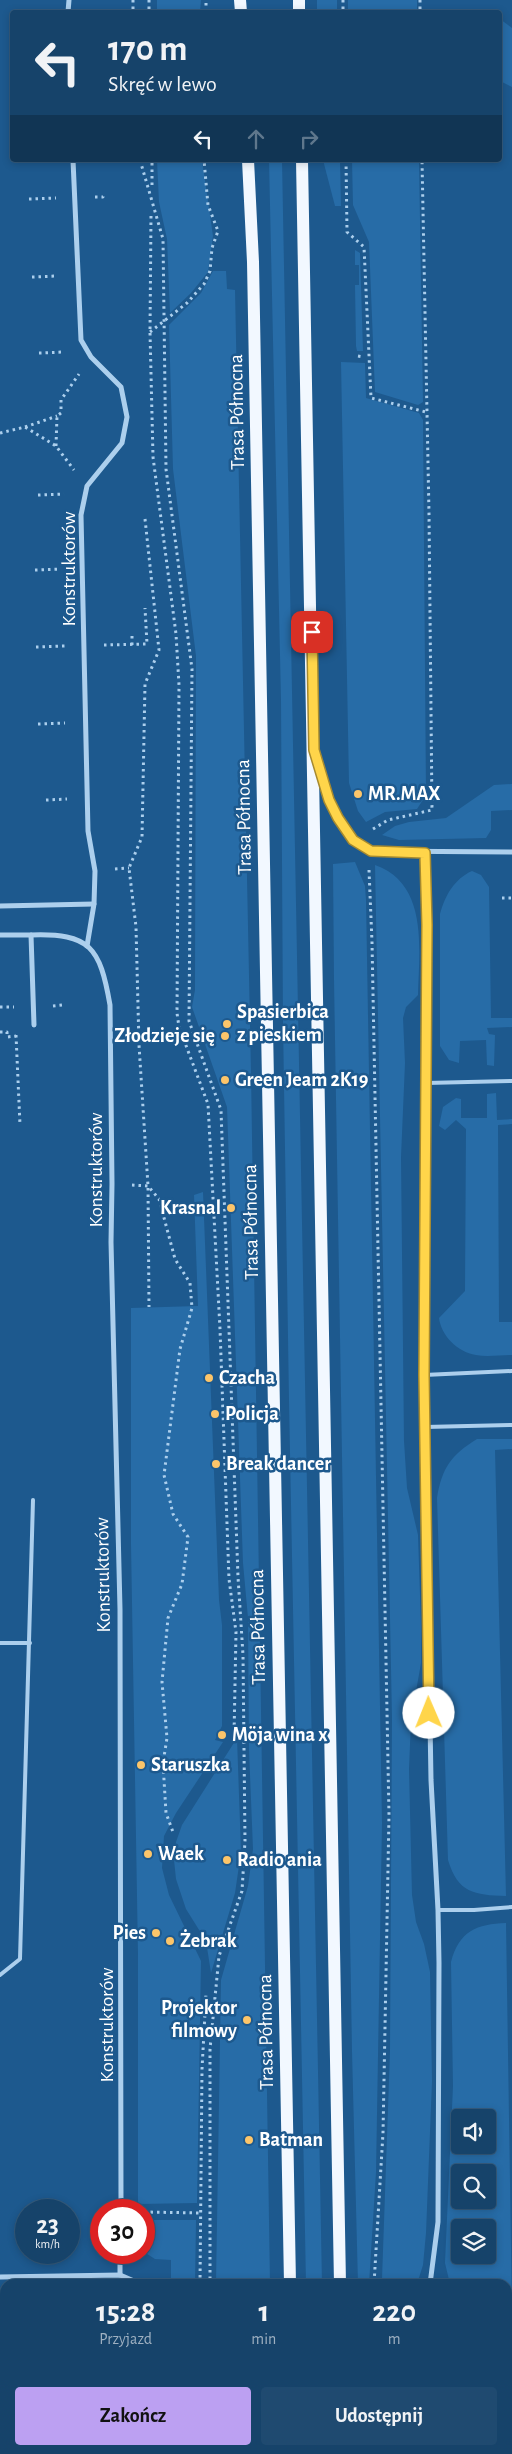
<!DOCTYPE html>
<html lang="pl">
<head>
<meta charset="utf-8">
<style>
	body { margin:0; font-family:"Alegreya Sans",sans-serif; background:#1f4a70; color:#f1f3f6; height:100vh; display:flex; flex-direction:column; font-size:19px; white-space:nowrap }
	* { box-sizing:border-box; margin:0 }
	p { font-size:16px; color:#9eb0c1 }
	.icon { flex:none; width:28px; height:28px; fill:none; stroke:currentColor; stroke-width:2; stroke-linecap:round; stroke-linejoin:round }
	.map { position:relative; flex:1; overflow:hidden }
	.sheet { position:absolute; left:0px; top:2279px; width:512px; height:176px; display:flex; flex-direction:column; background:#16436a; border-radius:15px 15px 0 0; box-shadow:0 2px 8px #0003,0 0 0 1px #355c7e }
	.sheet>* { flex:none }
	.banner { position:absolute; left:10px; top:10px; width:492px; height:152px; border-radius:5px; box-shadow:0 2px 8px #0003,0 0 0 1px #355c7e; background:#16436a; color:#f1f3f6; overflow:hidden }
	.buttons { position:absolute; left:451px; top:2109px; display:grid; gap:10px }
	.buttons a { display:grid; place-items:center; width:45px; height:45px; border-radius:5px; background:#16436a; box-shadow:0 2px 8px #0003,0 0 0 1px #355c7e; font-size:25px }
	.speed { position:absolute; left:15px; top:2199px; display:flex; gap:10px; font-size:25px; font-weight:700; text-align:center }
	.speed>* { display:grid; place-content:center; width:65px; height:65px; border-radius:50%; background:#16436a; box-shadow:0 2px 8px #0003,0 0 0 1px #355c7e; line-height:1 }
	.speed small { font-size:12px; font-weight:400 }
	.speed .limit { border:8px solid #d22; background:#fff; color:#111 }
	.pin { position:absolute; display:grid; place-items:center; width:42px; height:42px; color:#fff; margin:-21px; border-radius:10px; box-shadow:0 2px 8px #0006 }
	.me { position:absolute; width:55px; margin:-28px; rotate:359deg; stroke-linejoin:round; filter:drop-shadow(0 0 4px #0008) }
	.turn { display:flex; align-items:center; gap:18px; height:105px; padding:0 15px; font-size:22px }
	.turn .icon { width:65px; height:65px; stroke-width:2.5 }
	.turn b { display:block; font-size:35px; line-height:42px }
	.lanes { display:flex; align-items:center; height:48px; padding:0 15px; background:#0003; justify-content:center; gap:25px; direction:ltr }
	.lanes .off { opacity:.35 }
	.eta { display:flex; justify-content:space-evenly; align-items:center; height:85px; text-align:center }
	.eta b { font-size:30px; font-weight:600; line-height:35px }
	.action { display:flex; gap:10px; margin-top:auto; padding:10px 15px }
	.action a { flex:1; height:58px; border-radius:5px; background:#bca0f2; color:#111; font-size:20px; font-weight:600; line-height:58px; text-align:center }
	.action a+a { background:#1f4a70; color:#f1f3f6 }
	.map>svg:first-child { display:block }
	.green { fill:#276ca7; fill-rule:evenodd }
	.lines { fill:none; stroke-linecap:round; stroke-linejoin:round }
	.path { stroke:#accfed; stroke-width:3; stroke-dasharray:2.5 4; stroke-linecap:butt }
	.service { stroke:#accfed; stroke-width:4 }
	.minor { stroke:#accfed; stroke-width:5 }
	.primary { stroke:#f2f8ff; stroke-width:12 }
	.route-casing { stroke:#a68a30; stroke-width:12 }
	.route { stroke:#ffd54a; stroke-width:9 }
	.poi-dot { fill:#fcc56a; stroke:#1d598e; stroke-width:2 }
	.labels { text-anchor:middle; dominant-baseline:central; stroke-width:5; stroke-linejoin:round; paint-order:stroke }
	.street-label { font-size:20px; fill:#fff; stroke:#1d598e }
	.poi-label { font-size:20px; font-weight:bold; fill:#fff; stroke:#1d598e; text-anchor:start }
</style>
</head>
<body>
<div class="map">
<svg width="512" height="2454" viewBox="0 0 512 2454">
	<rect width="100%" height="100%" fill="#1d598e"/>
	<!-- green -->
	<g class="green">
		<path d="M157,0H201L200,12H157Z"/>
		<rect x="317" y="0" width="20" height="12"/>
		<rect x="348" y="0" width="69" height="12"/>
		<path d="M500,19L512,28V87L500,81Z"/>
		<path d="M157,160H202L213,236L208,272L191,293L170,313L167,239L159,202Z"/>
		<path d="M269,160H282L322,2284H306L289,1400L283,1023L281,700Z"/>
		<path d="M323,160H340L341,206H335Z"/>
		<path d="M352,160H419L423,402L418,405L375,392L369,242L353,205Z"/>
		<path d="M355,250L360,253L363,351H357L356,346L355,285H359V265H355Z"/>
		<path d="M213,271H226L227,289L235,290L251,1073L270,2284H216L221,1980L248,1886L253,1849L249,1750L248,1618L243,1563L227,1107L192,1007L195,990L196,656L173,469L169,325L201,293Z"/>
		<path d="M341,362L365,363L366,398L419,413L423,420L426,795L417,809L385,812L366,822L358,811L349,783Z"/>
		<path d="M512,784V810L491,811V830L486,838L399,840L382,835L395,826L409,822L446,818L494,785Z"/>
		<path d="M355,862L365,886L366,900L382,1823L376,2172L369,2284H358L352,2051L334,979L333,864Z"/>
		<path d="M375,865C429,884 419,950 418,995L406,1007L403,1018L405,1063L401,1157L404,1441L407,1488L418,1535L421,1625V1663L411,1720L409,1769L412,1895L416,1922L424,1944L430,1972L432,2081L426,2233L423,2265L417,2284H383L382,2279L390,2051L392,1718Z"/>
		<path d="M472,871L481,875L489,887L491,1018H512V1027L487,1028L489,1034L495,1035L494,1066L487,1065L486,1040L460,1041L459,1063L449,1060L440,1046V914C445,896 454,879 472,871Z"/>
		<path d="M496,1093L497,1120L512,1119V1124L498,1125L499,1322H512V1355C500,1355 487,1357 476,1355C457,1352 441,1335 439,1318L465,1291L466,1129L456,1120L445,1130L439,1126L443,1107L456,1098L461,1099V1118H487V1094Z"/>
		<path d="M203,1192L219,1600L222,1625V1726L215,1740L223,1742L176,1813L164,1836L162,1868L169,1895L201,1961L197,2203L138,2204V1955L131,1544V1308L198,1306L194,1195Z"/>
		<path d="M477,1439H512V1449L495,1450L506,1896C474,1895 458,1893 448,1860L437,1498C442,1468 451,1455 477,1439Z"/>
		<path d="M237,1738L241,1852L235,1893L211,1973L206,1941L186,1909L176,1879L174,1860L176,1842L182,1825Z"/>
		<path d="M506,1923L512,2313H508V2284H450L445,2263L453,2086L451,1962C459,1931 477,1924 506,1923ZM460,2118H488V2145H460ZM460,2172H488V2200H460ZM460,2228H488V2255H460Z"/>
		<path d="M144,2220H196L195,2284H171V2260L155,2259L144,2252Z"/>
	</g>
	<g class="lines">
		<!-- path -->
		<g class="path">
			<path d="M133,0V12"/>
			<path d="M149,0V12"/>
			<path d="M343,0V12"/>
			<path d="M420,0V12"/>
			<path d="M206,12V0"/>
			<path d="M140,160L163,239L166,469L192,669L189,1021L221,1110L238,1577L243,1655L245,1841L242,1891L219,1956L210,2049V2284"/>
			<path d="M346,160L347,232L364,247L371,398L426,412"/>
			<path d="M152,185V160"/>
			<path d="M95,197H103L104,193"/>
			<path d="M29,199L56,198"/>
			<path d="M151,216L150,332L153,457L176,634L179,685L177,1013L179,1027L208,1104L220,1329L229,1579L236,1632L234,1736"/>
			<path d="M32,277L57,276"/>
			<path d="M150,332L187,303L204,284L210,271L212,248L218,231L208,205L204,160"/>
			<path d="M39,353L64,352"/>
			<path d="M358,356L364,357"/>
			<path d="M25,427L57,416"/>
			<path d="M0,433L25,427L56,446L74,470"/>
			<path d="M56,446L57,416L61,413V400L79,374"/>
			<path d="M38,495L64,494"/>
			<path d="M145,519L159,650L145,684L142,837L129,868L136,927L139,1045L148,1186L149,1307"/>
			<path d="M35,570L61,569"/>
			<path d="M104,645L147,644L145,608"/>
			<path d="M132,645V636"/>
			<path d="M36,647L65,646"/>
			<path d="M38,724L65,723"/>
			<path d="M46,800L67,799"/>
			<path d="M373,829L388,820L432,810L429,514L422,160"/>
			<path d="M115,869L129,868"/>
			<path d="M369,870L372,942L389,1815L383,2133L374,2284"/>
			<path d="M502,898H512"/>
			<path d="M53,1006L62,1005"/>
			<path d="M0,1007H14"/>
			<path d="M0,1032H7V1037L16,1036"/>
			<path d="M16,1035L20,1125"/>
			<path d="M132,1185L148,1186L159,1199L175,1259L190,1283L192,1308L180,1349L164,1475L173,1514L188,1537L182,1584L168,1618L162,1682L167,1738L163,1763L166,1813L173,1832"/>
			<path d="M144,2212L201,2213"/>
			<path d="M200,2284L202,2069L206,1995"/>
			<path d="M195,2454V2450"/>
			<path d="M206,2454V2450"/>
			<path d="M417,2454V2450"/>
			<path d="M463,2454L468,2450"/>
		</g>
		<!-- service -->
		<g class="service">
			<path d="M426,1083L512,1081"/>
			<path d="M424,1375L512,1371"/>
			<path d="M425,1427L512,1425"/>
			<path d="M0,1643H30"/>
			<path d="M438,1910H474L512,1907"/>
			<path d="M0,1975L20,1959L33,1500"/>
			<path d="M508,2327H512"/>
			<path d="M508,2438L512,2443"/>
		</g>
		<!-- minor -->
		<g class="minor">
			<path d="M68,12L69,0"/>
			<path d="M73,160L81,340L91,357L121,387L127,417L122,443L87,486L81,515L88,831L95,871L94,904L87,946"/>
			<path d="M317,762C329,801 335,828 371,851L512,852"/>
			<path d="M425,853L427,925L424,1375L431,1780L438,1910L439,1963L438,2222L430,2284"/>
			<path d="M0,906L94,904"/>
			<path d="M0,935H31L34,1025"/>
			<path d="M31,935C90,933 100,947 110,1005L112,1184L111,1242L120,1609L121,2210"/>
			<path d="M120,2275V2252"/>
			<path d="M0,2277L120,2275L141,2284"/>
			<path d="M154,2450V2454"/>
		</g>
		<!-- primary -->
		<g class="primary">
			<path d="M240,0L241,12"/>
			<path d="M299,0V12"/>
			<path d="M248,160L253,262L290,2284"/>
			<path d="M302,160L340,2284"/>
			<path d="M293,2450V2454"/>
			<path d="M343,2450V2454"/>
		</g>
	</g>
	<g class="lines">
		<defs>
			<path id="route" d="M312,632L314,750L329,800L338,818L353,840L371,851L425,853L427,925L424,1375L429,1713"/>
		</defs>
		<!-- route casing -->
		<use href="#route" class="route-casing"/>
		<!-- route -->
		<use href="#route" class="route"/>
	</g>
	<!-- markers -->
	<g class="poi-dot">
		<circle cx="358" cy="794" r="5"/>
		<circle cx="227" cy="1024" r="5"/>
		<circle cx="225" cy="1036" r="5"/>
		<circle cx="225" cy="1080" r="5"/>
		<circle cx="231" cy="1208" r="5"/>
		<circle cx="209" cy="1378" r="5"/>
		<circle cx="215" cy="1414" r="5"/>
		<circle cx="216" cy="1464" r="5"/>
		<circle cx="222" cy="1735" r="5"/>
		<circle cx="141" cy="1765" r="5"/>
		<circle cx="148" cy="1854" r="5"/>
		<circle cx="227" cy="1860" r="5"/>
		<circle cx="156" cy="1933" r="5"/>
		<circle cx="170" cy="1941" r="5"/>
		<circle cx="247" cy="2020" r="5"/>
		<circle cx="249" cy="2140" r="5"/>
	</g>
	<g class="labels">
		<!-- street labels -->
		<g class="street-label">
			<text transform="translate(237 412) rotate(-91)">Trasa Północna</text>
			<text transform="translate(69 569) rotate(-90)">Konstruktorów</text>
			<text transform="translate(244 817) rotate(-91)">Trasa Północna</text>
			<text transform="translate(96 1170) rotate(-90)">Konstruktorów</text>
			<text transform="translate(251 1222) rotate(-91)">Trasa Północna</text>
			<text transform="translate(103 1575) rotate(-91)">Konstruktorów</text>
			<text transform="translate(258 1627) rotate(-91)">Trasa Północna</text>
			<text transform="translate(107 2025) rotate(-90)">Konstruktorów</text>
			<text transform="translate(266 2032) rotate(-91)">Trasa Północna</text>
		</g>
		<!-- poi labels -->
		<g class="poi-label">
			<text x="368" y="794">MR.MAX</text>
			<text x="237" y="1012">Spasierbica<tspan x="237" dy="23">z pieskiem</tspan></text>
			<text x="215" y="1036" text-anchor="end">Złodzieje się</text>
			<text x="235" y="1080">Green Jeam 2K19</text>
			<text x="221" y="1208" text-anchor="end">Krasnal</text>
			<text x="219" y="1378">Czacha</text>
			<text x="225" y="1414">Policja</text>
			<text x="226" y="1464">Break dancer</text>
			<text x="232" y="1735">Möja wina x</text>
			<text x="151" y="1765">Staruszka</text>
			<text x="158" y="1854">Waek</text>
			<text x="237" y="1860">Radio ania</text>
			<text x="146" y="1933" text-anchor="end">Pies</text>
			<text x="180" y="1941">Żebrak</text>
			<text x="237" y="2008" text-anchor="end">Projektor<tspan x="237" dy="23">filmowy</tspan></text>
			<text x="259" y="2140">Batman</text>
		</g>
	</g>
</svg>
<div class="buttons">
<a><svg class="icon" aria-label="sound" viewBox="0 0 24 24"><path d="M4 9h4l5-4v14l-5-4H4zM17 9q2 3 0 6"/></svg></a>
<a><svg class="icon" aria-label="search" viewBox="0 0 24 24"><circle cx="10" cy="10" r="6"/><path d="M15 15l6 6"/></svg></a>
<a><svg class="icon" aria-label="layers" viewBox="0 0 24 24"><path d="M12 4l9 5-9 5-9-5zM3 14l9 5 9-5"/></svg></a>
</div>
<div class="speed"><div>23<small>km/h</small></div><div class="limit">30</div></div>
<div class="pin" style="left:312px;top:632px;background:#d93025"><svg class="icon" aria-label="arrive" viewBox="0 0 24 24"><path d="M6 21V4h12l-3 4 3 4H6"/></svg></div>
<svg class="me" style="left:429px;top:1713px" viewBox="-20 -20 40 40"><circle r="19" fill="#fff"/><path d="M0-13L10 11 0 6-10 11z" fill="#ffd54a"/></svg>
<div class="banner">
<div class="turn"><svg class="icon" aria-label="left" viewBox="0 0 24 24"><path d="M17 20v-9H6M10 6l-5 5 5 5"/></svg><div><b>170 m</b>Skręć w lewo</div></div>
<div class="lanes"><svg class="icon" aria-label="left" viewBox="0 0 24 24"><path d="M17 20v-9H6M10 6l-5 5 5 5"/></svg><svg class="icon off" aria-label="ahead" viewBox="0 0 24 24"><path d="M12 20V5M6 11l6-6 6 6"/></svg><svg class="icon off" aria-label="right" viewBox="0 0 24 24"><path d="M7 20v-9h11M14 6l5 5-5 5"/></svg></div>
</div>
<section class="sheet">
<div class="eta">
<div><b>15:28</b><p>Przyjazd</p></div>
<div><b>1</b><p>min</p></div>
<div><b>220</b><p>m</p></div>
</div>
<div class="action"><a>Zakończ</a><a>Udostępnij</a></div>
</section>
</div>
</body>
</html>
